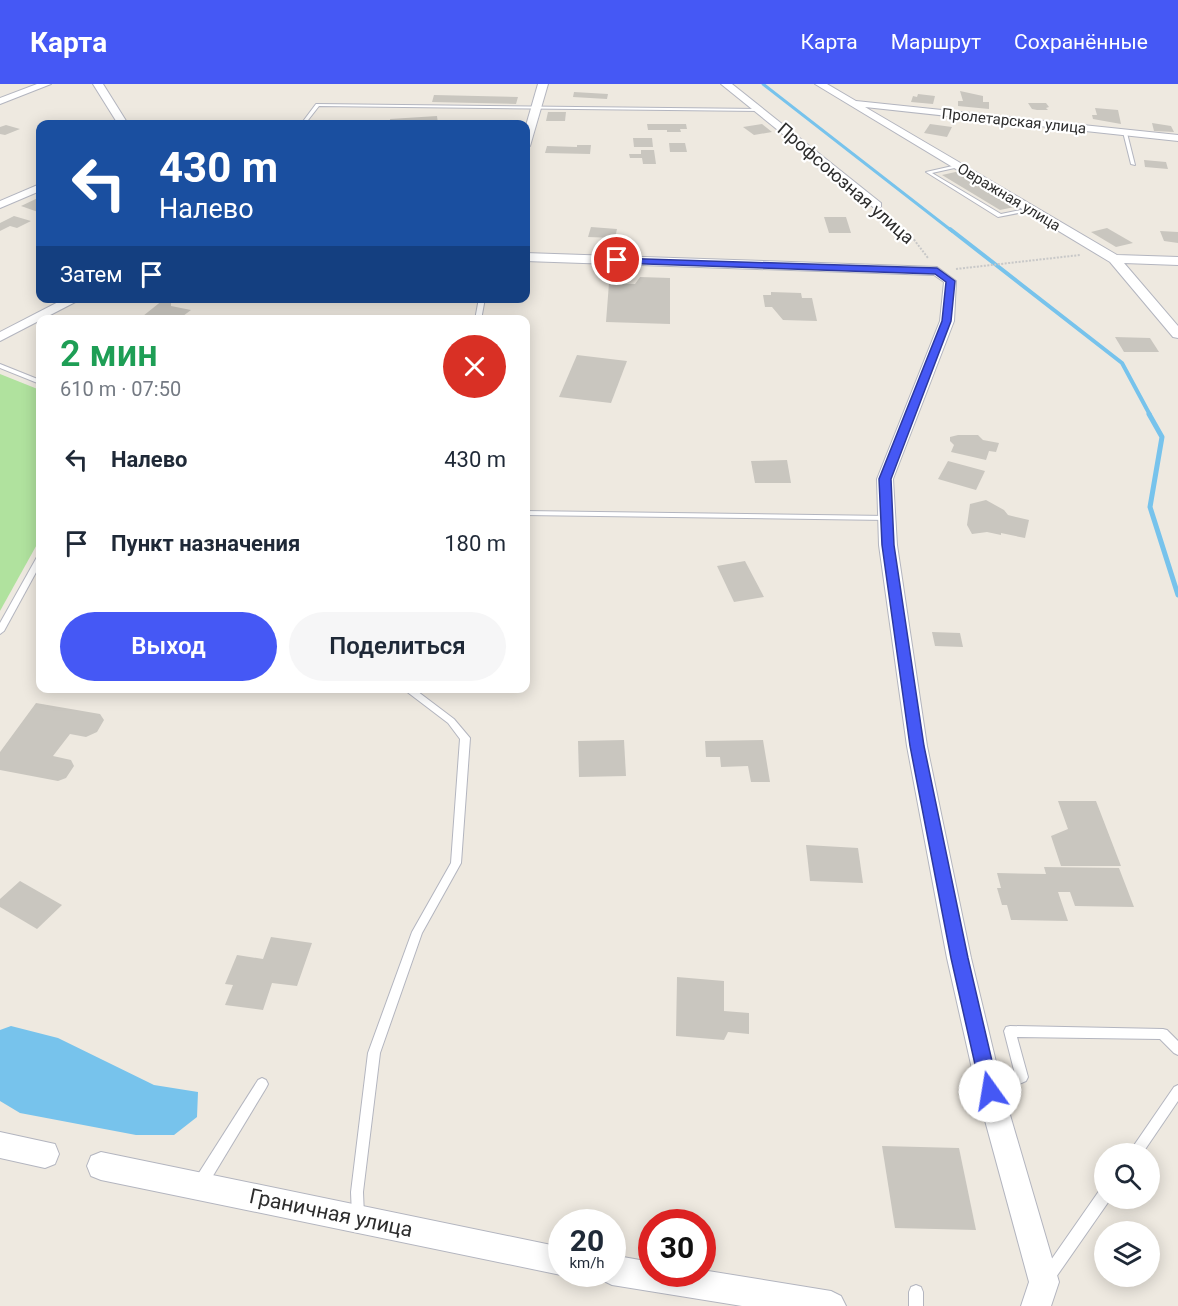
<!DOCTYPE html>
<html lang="ru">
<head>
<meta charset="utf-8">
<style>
	body { margin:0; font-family:Roboto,sans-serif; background:#f6f6f7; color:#1f2937; height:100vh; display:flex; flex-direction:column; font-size:22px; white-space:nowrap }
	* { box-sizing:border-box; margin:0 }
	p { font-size:20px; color:#747a83 }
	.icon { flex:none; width:33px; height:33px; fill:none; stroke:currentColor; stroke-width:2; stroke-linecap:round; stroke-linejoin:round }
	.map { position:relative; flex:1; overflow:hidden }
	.side { position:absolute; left:36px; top:231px; width:494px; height:378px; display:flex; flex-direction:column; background:#fff; border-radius:12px; box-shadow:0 3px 15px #0003 }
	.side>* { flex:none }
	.banner { position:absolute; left:36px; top:36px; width:494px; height:183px; border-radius:12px; box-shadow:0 3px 15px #0003; background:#1a4fa0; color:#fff; overflow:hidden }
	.tools { position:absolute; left:1094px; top:1059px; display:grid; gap:12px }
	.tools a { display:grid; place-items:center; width:66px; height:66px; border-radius:50%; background:#fff; box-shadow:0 3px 15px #0003; font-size:30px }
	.speed { position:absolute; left:548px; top:1125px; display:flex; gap:12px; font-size:30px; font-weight:700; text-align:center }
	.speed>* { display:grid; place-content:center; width:78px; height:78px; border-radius:50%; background:#fff; box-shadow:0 3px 15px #0003; line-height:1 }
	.speed small { font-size:15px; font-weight:400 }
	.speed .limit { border:9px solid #d22; background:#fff; color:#111 }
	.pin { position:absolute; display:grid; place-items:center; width:51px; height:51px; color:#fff; margin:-26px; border:3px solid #fff; border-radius:50%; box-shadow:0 2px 6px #0007 }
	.me { position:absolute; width:66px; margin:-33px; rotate:347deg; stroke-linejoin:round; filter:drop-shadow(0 0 4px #0008) }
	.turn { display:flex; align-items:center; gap:21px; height:126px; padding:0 24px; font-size:27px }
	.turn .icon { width:78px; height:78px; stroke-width:2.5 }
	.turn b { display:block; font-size:42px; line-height:51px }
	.then { display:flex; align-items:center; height:57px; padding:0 24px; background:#0003; gap:12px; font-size:22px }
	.round { display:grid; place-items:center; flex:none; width:63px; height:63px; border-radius:32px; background:#f6f6f7 }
	.headline { display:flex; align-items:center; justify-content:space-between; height:102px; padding:0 24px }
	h1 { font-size:36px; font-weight:600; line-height:45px; color:#1e9e55 }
	.action { display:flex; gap:12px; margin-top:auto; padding:12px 24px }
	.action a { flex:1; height:69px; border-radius:36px; background:#4558f5; color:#fff; font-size:24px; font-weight:600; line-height:69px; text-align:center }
	.action a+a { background:#f6f6f7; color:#1f2937 }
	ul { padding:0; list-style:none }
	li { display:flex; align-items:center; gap:18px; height:84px; padding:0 24px }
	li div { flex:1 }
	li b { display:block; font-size:22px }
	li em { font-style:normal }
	header { display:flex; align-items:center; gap:36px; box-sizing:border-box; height:84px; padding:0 30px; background:#4558f5; color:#fff }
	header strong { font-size:28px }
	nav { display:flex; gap:33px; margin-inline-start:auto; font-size:21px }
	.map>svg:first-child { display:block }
	.green { fill:#b0e29e }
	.water { fill:#77c3ec }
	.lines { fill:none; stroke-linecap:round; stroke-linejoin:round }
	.stream-far2 { stroke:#77c3ec; stroke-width:3 }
	.stream-far1 { stroke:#77c3ec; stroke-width:4 }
	.stream { stroke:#77c3ec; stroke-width:5 }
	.building { fill:#c9c6bf }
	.service-casing { stroke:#b3b5bf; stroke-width:2 }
	.minor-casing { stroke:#b3b5bf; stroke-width:2 }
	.path { stroke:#c8c8c8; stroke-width:2; stroke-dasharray:2 1.5; stroke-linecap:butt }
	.service { fill:#fff; fill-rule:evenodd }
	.minor { fill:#fff; fill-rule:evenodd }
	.route { fill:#4558f5; stroke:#2d399f; stroke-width:1.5 }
	.labels { text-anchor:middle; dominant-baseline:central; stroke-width:4.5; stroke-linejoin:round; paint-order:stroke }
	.far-street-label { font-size:15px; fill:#2d2d2d; stroke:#fff }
	.street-label { font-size:18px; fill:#2d2d2d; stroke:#fff }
	.near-street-label { font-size:21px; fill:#2d2d2d; stroke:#fff }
</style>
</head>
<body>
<header>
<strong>Карта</strong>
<nav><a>Карта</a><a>Маршрут</a><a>Сохранённые</a></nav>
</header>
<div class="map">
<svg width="1178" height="1222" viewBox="0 0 1178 1222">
	<rect width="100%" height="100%" fill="#eee9e0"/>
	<!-- green -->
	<path class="green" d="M0,290L40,306V455L0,527Z"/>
	<!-- water -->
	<path class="water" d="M11,942L58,954L154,1001L198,1008L197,1033L174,1051H136L20,1029L0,1017V946Z"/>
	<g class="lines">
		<!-- stream-far2 -->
		<path class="stream-far2" d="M763,0L952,147"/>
		<!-- stream-far1 -->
		<path class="stream-far1" d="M950,145L1122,279L1150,331"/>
		<!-- stream -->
		<path class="stream" d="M1149,330L1162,353L1150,423L1178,511"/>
	</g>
	<!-- building -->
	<g class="building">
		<path d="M960,7L983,12V18H989V25L958,22V17H963Z"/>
		<path d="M574,8L608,10L607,15L573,13Z"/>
		<path d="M918,10L935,12L933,20L911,18L913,12L917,13Z"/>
		<path d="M434,11L518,13L516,20L432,18Z"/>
		<path d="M1028,19H1046L1049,23L1046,24L1048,26H1037L1032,25Z"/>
		<path d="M1095,24L1118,26L1121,40L1093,35L1092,31H1097Z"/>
		<path d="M548,28H566L565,37H546Z"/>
		<path d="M437,32L438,40H391L390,35Z"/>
		<path d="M1152,39L1171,42L1174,48L1154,47Z"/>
		<path d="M647,40H686L687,45H680L681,48H667V46H648Z"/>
		<path d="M762,40L772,48L754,51L743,43Z"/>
		<path d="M930,40L952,43L947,53L924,49Z"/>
		<path d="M6,41L20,45L5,51L0,50V43Z"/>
		<path d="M633,54H652L653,63H634Z"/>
		<path d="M669,59H685L687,68H670Z"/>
		<path d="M577,61H591L590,70L545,69L547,62L577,63Z"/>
		<path d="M641,66H654L656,80H643L642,74H630L629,70H641Z"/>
		<path d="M1144,76L1166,78L1168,85L1145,83Z"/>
		<path d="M960,87L1019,122L1000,126L942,91Z"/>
		<path d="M40,113V126L38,128L21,122Z"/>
		<path d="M14,132L31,137L17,144L10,142L0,147V139Z"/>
		<path d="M824,133H846L851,149H829Z"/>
		<path d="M591,143L617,145L615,154L588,153Z"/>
		<path d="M1107,144L1133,159L1116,163L1091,148Z"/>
		<path d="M1160,147L1178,148V159L1164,157Z"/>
		<path d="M640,193L670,194V240L606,238L609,199L635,200Z"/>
		<path d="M771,208L801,209L802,214H812L817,237L783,236L772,223H765L763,211H771Z"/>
		<path d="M163,216L171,217V222L191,226L179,235L138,236Z"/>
		<path d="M1115,253L1150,254L1159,268H1124Z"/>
		<path d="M577,271L627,277L611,319L559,313Z"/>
		<path d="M958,351H978L983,356L999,359L996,368L989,367L986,376L951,368L954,361L950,357V353Z"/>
		<path d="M787,376L791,399H755L751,377Z"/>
		<path d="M948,377L985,387L976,406L938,395Z"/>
		<path d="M986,416L1004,426L1008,431L1029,436L1025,454L1001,449V451L987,448L972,450L967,441L970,420Z"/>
		<path d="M745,477L764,513L734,518L717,482Z"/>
		<path d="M932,548L960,549L963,563L935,562Z"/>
		<path d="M36,619L100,630L104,636L97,648L86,653L70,650L53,672L71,676L74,682L66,694L58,697L0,686V668Z"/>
		<path d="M624,656L626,692L579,693L578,657Z"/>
		<path d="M763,656L770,698H751L748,682L721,683L720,673H706L705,657Z"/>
		<path d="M1058,717H1096L1121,782H1061L1051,752L1068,745Z"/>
		<path d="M806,761L858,764L863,799L810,797Z"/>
		<path d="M1044,783L1119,784L1134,823L1075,822L1070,808H1058L1068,837L1011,836L1007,821H1002L997,804H1001L997,789L1046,790Z"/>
		<path d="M20,797L62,821L37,845L0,823V815Z"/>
		<path d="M271,853L312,859L297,902L272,899L263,926L225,921L233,901L225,900L237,871L263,875Z"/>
		<path d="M677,893L724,897V927L749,929V950L728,948L724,956L676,952Z"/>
		<path d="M882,1062L959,1064L976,1146L895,1144Z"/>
	</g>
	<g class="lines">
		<defs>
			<g id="service">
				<path d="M316,20L760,25L762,26L760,27L319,22L305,40H301Z"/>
				<path d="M1123,48L1127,49L1135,81L1131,80Z"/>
				<path d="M957,81H959V83L932,89L1001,130L1031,124L1034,126L998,133L926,88Z"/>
				<path d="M479,214H485L481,236H475Z"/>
				<path d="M0,280L40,296V300L0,284Z"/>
				<path d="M525,427L887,432L891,434L887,436L525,431Z"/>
				<path d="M37,473H40V481L4,547L0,550V539Z"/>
				<path d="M402,604H413L454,635L470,654L461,779L422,849L380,969L363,1108L364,1132L363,1137L358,1138L353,1137L352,1132L351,1108L368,969L412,848L451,779L460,655L448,639Z"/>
				<path d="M1010,942L1163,945L1167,946L1178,957V971L1174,969L1160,955L1017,953L1028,993L1026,997L992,1012L988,1010L986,1006L988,1002L1015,990L1004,947L1006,943Z"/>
				<path d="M262,994L266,996L268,1000L266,1004L205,1105L200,1106L195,1105L194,1100L195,1095L258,996Z"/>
				<path d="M1178,1001V1017L1142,1070H1128L1174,1003Z"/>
				<path d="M1104,1106V1114H1109V1117L1054,1196L1049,1198L1044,1196L1042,1191L1044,1186L1099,1107Z"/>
				<path d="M916,1201L921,1203L923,1208V1222H909V1208L911,1203Z"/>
			</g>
			<g id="minor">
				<path d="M37,0H51L0,20V14Z"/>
				<path d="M93,0H103L128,40H118Z"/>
				<path d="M538,0H548L530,62L525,65V45Z"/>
				<path d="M721,0H732L881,119V123H873Z"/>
				<path d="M815,0H827L856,17L1178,51V57L865,23L1117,171L1178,173V181L1124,179L1178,242V254L1173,253L1110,178Z"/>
				<path d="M40,100V107L0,124V117Z"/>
				<path d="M525,169L937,183L956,197L954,237L893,395L897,461L927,662L971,874L1003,1007L1059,1198L1051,1222H1021L1029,1198L977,1007L947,874L907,662L879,461L877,395L940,237L944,198L934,191L525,177Z"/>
				<path d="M66,214H83L0,257V248Z"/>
				<path d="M0,1048L55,1060L59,1070L55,1080L45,1084L0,1074Z"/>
				<path d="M101,1068L561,1163V1190H566L561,1191L101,1096L91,1092L87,1082L91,1072Z"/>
				<path d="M612,1171L651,1178V1190H702V1186L831,1207L841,1212L846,1222H742L612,1201L602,1196L599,1190H612Z"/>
			</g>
		</defs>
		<!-- service casing -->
		<use href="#service" class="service-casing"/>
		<!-- minor casing -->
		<use href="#minor" class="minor-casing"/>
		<!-- path -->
		<g class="path">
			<path d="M886,129L912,153L928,174"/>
			<path d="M956,185L1080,171"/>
		</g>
		<!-- service -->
		<use href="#service" class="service"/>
		<!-- minor -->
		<use href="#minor" class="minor"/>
	</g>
	<!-- route -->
	<path class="route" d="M614,174L937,184L955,197L951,237L891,395L894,461L924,662L968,874L999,1007L997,1013L990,1016L984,1013L981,1007L951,874L910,662L882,461L879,395L942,237L946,198L935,190L617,179L614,178Z"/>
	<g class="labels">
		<!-- far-street labels -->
		<g class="far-street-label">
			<text transform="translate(1014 37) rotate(6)">Пролетарская улица</text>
			<text transform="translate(1009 113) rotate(31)">Овражная улица</text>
		</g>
		<!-- street labels -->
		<g class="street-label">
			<text transform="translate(846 99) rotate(41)">Профсоюзная улица</text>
		</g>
		<!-- near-street labels -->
		<g class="near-street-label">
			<text transform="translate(331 1129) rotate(12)">Граничная улица</text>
		</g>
	</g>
</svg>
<div class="tools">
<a><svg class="icon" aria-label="search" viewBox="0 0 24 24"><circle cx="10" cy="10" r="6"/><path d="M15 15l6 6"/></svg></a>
<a><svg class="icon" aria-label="layers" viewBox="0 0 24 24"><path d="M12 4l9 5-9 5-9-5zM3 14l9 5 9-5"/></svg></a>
</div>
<div class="speed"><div>20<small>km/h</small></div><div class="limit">30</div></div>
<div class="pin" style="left:617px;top:176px;background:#d93025"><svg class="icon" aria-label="arrive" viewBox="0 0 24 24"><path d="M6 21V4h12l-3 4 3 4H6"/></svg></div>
<svg class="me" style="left:990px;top:1007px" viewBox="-20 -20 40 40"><circle r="19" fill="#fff"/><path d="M0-13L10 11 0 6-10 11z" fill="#4558f5"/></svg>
<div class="banner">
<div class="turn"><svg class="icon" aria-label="left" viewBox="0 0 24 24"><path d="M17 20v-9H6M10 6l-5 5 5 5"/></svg><div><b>430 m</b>Налево</div></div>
<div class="then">Затем<svg class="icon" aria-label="arrive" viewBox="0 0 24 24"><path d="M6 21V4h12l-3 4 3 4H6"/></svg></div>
</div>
<section class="side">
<div class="headline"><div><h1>2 мин</h1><p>610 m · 07:50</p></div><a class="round" style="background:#d93025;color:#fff"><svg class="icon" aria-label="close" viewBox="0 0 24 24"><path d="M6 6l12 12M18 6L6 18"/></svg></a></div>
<ul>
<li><svg class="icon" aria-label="left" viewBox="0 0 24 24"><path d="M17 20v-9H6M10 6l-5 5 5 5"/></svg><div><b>Налево</b></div><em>430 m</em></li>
<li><svg class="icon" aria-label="arrive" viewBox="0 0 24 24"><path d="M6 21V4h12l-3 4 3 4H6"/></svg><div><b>Пункт назначения</b></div><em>180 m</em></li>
</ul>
<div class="action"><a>Выход</a><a>Поделиться</a></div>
</section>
</div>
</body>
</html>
